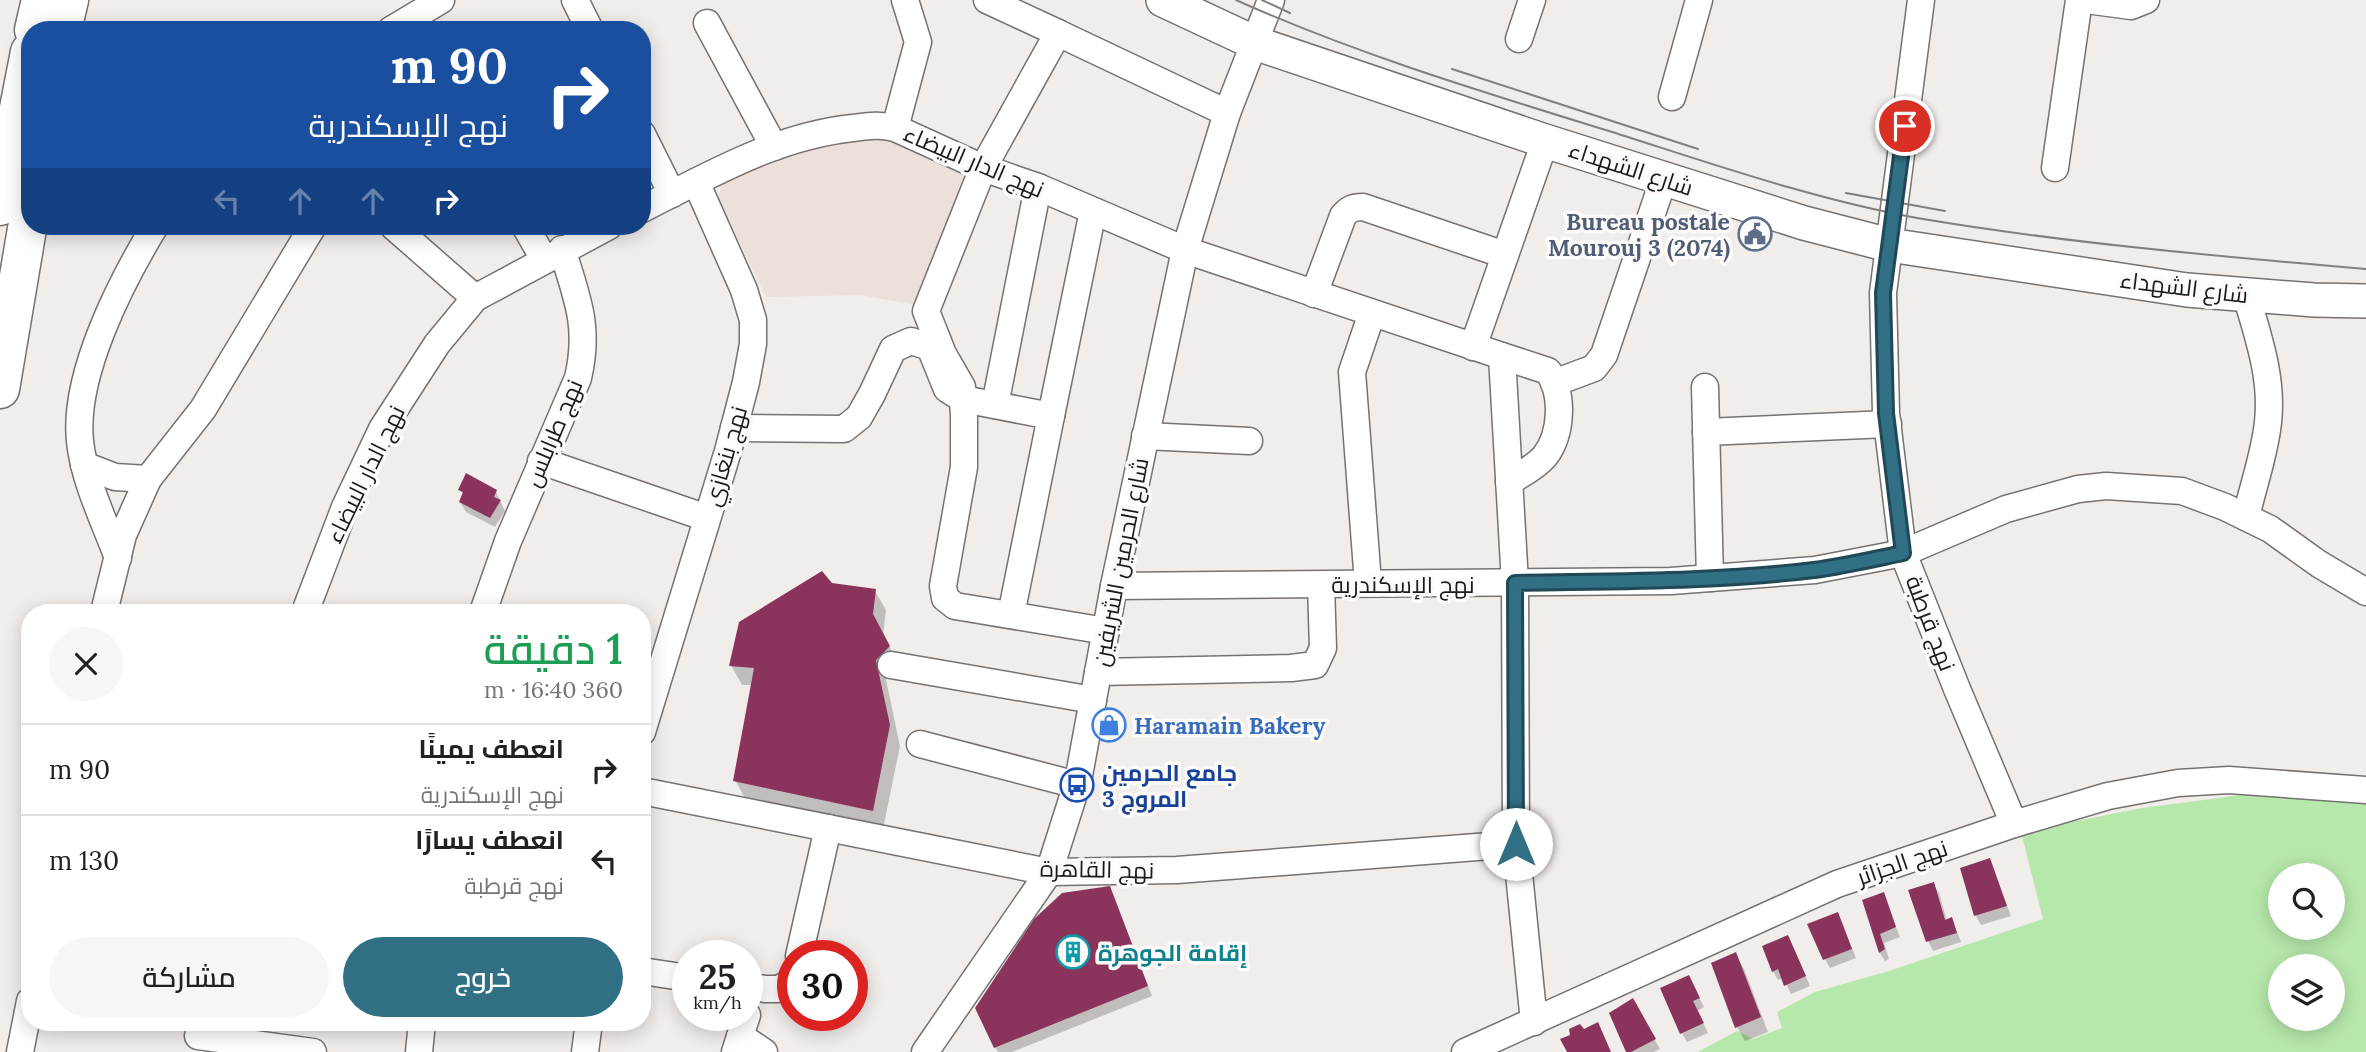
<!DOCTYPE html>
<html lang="ar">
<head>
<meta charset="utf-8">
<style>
	body { margin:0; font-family:Lora,Cairo,serif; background:#f6f6f6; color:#202124; direction:rtl; height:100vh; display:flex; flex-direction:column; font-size:26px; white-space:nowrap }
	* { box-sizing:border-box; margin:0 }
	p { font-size:23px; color:#757577 }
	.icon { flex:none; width:38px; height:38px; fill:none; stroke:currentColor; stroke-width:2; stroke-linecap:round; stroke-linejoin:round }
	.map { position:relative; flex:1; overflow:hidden; direction:ltr }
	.side { position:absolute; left:21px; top:604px; width:630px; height:427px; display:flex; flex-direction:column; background:#fff; border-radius:28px; box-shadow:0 4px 18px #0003; direction:rtl }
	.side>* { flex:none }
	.guide { position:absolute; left:21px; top:21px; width:630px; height:214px; border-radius:28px; box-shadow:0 4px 18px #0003; direction:rtl; background:#1a4fa0; color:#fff; overflow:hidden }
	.controls { position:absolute; left:2268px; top:863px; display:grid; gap:14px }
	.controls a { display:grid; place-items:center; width:77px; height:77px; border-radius:50%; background:#fff; box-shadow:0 4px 18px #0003; font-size:35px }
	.speed { position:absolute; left:672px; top:940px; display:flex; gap:14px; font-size:35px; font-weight:700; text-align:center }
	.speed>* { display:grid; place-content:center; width:91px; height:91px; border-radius:50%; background:#fff; box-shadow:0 4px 18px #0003; line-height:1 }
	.speed small { font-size:18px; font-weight:400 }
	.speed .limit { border:10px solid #d22; background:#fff; color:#111 }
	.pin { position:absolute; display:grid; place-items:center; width:60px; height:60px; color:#fff; margin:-30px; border:4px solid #fff; border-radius:50%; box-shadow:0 2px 7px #0007 }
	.me { position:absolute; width:77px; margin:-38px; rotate:0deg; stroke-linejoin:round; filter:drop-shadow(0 0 5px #0008) }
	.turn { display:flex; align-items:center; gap:24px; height:147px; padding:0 28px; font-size:32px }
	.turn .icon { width:91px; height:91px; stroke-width:2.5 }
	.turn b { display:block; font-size:49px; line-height:60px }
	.lanes { display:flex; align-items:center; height:66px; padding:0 28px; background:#0003; justify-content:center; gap:35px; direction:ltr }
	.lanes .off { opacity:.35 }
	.round { display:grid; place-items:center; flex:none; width:74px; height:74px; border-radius:37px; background:#f6f6f6 }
	.headline { display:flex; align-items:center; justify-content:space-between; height:119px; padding:0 28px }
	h1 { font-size:42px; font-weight:600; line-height:52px; color:#1e9e55 }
	.cta { display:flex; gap:14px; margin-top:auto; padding:14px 28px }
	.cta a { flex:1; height:80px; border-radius:42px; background:#316f84; color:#fff; font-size:28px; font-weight:600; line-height:80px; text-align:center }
	.cta a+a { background:#f6f6f6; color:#202124 }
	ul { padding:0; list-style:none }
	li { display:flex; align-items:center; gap:21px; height:91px; padding:0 28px; border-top:2px solid #e0e0e0 }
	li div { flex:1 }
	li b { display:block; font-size:26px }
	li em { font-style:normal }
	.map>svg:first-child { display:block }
	.built { fill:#ebe0da }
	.green { fill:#b7e8ab; fill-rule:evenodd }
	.shadow { fill:#0003 }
	.building { fill:#8a345c }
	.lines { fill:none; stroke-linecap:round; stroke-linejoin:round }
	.minor-casing { stroke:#757271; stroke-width:29 }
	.major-casing { stroke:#757271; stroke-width:36 }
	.highway-casing { stroke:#757271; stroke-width:41 }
	.minor { stroke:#fff; stroke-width:26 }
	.major { stroke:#fff; stroke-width:33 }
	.highway { stroke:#fff; stroke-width:38 }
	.tram { stroke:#82807f; stroke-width:2 }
	.route-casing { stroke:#204856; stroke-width:18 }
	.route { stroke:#316f84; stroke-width:12 }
	.labels { text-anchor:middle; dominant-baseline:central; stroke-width:7; stroke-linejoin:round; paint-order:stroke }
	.street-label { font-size:23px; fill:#1b1a1a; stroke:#fdfaf9 }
	.service-label { font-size:23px; font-weight:bold; fill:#4e5e75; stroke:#fdfaf9; text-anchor:end }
	.shop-label { font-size:23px; font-weight:bold; fill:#366cbe; stroke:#fdfaf9; text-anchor:start }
	.transit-label { font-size:23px; font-weight:bold; fill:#164399; stroke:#fdfaf9; text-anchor:start }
	.culture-label { font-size:23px; font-weight:bold; fill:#0d838f; stroke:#fdfaf9; text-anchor:start }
</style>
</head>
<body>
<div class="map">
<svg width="2366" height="1052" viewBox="0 0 2366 1052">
	<rect width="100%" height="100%" fill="#f0edeb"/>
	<!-- built -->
	<path class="built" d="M890,129L972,162L916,305L860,295L766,297L718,198L724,175L746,163Z"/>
	<!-- green -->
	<path class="green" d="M2249,794L2366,798V1052H1698L1737,1031L1753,1039L1782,1028L1777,1012L1815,992L1889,971L2043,919L2021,832L2142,808ZM2280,875H2333V928H2280ZM2280,966H2333V1018H2280Z"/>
	<!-- shadow -->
	<g class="shadow">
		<path d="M460,490L496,492L505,511L495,527L466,512L460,502L464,495Z"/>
		<path d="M831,585L875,591L886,610L883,635L900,666L886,680L900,746L883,829L746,800L735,780L753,685H742L731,665Z"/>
		<path d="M1122,720L1124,735L1099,737L1098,721Z"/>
		<path d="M1989,860L2011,916L1981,925L1976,916L1962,869Z"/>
		<path d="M1933,884L1939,893L1947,921L1952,919L1961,942L1933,951L1928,941Z"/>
		<path d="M1883,894L1900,937L1884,943L1889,959L1885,961L1880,953L1864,901Z"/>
		<path d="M1114,898L1152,996L1012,1052H998L995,1047Z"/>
		<path d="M1842,923L1856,958L1830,968L1825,959Z"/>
		<path d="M1793,947L1810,986L1791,994L1783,978L1778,980L1773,971Z"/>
		<path d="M1735,954L1744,969L1768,1032L1745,1041L1737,1027Z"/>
		<path d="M1693,986L1704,1007L1697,1011L1708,1033L1687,1042L1682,1033Z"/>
		<path d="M1632,1000L1660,1049L1654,1052H1628Z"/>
	</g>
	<!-- building -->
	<g class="building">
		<path d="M466,473L497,490L494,497L501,500L490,518L459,502L463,492L458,490Z"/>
		<path d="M822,571L832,583L876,589L873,614L890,646L876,660L890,725L873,811L733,781L754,668L729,666L739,622Z"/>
		<path d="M1123,718V731L1094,734L1097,719Z"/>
		<path d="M1990,858L2007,906L1974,916L1960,868Z"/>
		<path d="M1934,882L1945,920L1952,917L1957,933L1926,942L1908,890Z"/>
		<path d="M1110,886L1148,986L994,1048L975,1008L1034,919L1062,893Z"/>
		<path d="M1884,892L1896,927L1880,934L1885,949L1879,953L1862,900Z"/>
		<path d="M1838,912L1852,949L1823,960L1807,924Z"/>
		<path d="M1788,935L1806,976L1784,986L1778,969L1772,972L1762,946Z"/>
		<path d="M1736,952L1761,1017L1735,1028L1711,963Z"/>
		<path d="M1689,975L1700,998L1693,1001L1704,1023L1680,1034L1660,988Z"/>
		<path d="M1633,998L1656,1039L1631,1052H1626L1609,1013Z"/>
		<path d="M1598,1022L1611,1052H1567L1560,1039L1570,1035L1569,1029L1580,1024L1584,1029Z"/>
	</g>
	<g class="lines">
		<defs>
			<g id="minor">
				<path d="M575,0L590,30"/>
				<path d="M987,0L1058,33"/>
				<path d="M1921,0L1883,293L1886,413L1903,553L1957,689L2014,824"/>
				<path d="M2086,0L2131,6L2146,0"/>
				<path d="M707,23L774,147"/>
				<path d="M391,30L441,0"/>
				<path d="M1519,39L1532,0"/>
				<path d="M1672,97L1699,0"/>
				<path d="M895,128L918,42L905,0"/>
				<path d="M642,134L672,194"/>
				<path d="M2055,168L2079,0"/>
				<path d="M642,209C710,175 776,136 853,128C868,126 880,124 895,128L983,168L1038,187L1185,250L1502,356L1515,583L1516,844L1534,1022"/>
				<path d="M393,226L475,298"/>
				<path d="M525,226L544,259"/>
				<path d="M1314,294L1343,216C1349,209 1353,207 1363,207L1505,255"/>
				<path d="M1473,347L1545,141"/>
				<path d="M1502,356L1548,371C1564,394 1562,434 1545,456C1536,467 1521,474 1509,482"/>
				<path d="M1554,383L1594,368L1604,355L1664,178"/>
				<path d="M1705,387L1710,578"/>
				<path d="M995,405L1038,187"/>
				<path d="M734,428L844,429L859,417L872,394L893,349L911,341L930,347L947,389L963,399L1051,416L1093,211"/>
				<path d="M1706,432L1888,424"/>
				<path d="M1145,436L1249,441"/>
				<path d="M541,461L707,518"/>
				<path d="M84,465L115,477L148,479"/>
				<path d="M2246,517C2253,486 2265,453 2268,422C2273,378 2258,336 2246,295"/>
				<path d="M118,558C104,520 84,481 80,441C73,375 121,282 155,226"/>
				<path d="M1368,583L1352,372L1372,313"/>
				<path d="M1114,586L1671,581L1815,570L1903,553L2006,509L2078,489L2106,486L2182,491L2225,507L2270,529L2319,564L2366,592"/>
				<path d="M104,612L123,535L148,479L203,409L313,226"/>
				<path d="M305,612L345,507L382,429L437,344L475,298L609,226"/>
				<path d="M483,612L508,541L578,378C590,326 577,298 562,249"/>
				<path d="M1011,615L1051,416"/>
				<path d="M1106,631L955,606L945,598L943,586L964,467V415L962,387L943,354L926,311L983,168L1058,33L1227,113"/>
				<path d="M891,665L1093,700"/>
				<path d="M1098,672L1291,668L1315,665L1323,648L1321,585"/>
				<path d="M642,732L728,451L746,382L753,344V320L744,290L696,182"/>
				<path d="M920,744L1077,785"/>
				<path d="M642,791L1049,872L1177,870L1516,844"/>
				<path d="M799,956L828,828"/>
				<path d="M642,971L688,978"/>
				<path d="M747,986L765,989H778L789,984L793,976"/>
				<path d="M198,1036L313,1052"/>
				<path d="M740,1036L764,1052"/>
				<path d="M20,1052L30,1001"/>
				<path d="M419,1052L422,1022"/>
				<path d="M585,1052L589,1022"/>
				<path d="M735,1052L747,1015"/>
				<path d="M925,1052L1049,872L1078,781L1114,586L1185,250L1227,113L1271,0"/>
				<path d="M1465,1052L1837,884L2014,824L2108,796L2178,783L2229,780L2366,790"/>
			</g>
			<path id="major" d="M1163,0L1255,43L1545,141L1804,223L1889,245L2187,290L2314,300L2366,301"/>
			<g id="highway">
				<path d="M34,30L41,0"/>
				<path d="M62,30L69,0"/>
				<path d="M0,206L30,52"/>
				<path d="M0,389L30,211"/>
			</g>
		</defs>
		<!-- minor casing -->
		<use href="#minor" class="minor-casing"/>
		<!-- major casing -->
		<use href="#major" class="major-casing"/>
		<!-- highway casing -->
		<use href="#highway" class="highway-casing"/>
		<!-- minor -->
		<use href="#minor" class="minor"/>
		<!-- major -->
		<use href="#major" class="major"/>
		<!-- highway -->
		<use href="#highway" class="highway"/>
		<!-- tram -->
		<g class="tram">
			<path d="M1236,0C1356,54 1486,93 1612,132C1713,164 1813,199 1917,218C2065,243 2216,256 2366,269"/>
			<path d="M1262,0L1290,13"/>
			<path d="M1452,69L1698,149"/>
			<path d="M1846,193L1945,211"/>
		</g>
	</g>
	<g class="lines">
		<defs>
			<path id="route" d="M1516,844L1515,583C1614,581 1715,582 1814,570C1844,566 1874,559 1903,553L1886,413L1883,293L1905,126"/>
		</defs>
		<!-- route casing -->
		<use href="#route" class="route-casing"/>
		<!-- route -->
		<use href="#route" class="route"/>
	</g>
	<!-- icons -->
	<defs>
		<symbol id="civic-ring" viewBox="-11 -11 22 22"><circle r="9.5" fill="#fdfaf9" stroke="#5c6f8a" stroke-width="1.5"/><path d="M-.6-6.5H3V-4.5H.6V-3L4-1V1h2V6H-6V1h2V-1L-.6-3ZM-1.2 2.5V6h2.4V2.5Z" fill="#5c6f8a"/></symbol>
		<symbol id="shop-ring" viewBox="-11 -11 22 22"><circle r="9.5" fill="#fdfaf9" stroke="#3f7fe0" stroke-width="1.5"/><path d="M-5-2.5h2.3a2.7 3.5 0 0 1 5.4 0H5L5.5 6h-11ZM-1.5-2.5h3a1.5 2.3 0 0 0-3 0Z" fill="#3f7fe0"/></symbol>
		<symbol id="bus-ring" viewBox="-11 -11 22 22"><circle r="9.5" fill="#fdfaf9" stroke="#1a4fb4" stroke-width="1.5"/><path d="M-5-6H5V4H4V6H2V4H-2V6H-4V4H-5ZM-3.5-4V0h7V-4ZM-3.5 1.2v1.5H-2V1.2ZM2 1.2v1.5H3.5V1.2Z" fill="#1a4fb4"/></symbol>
		<symbol id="building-ring" viewBox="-11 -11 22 22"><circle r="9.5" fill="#fdfaf9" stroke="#0f9aa8" stroke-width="1.5"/><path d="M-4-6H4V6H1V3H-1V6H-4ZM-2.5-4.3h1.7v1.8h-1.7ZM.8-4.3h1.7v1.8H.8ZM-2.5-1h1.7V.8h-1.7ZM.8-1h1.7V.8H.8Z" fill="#0f9aa8"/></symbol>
	</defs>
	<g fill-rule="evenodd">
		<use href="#civic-ring" x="1736" y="215" width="38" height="38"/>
		<use href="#shop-ring" x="1090" y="706" width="38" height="38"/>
		<use href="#bus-ring" x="1058" y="766" width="38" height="38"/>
		<use href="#building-ring" x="1054" y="933" width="38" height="38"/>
	</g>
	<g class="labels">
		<!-- street labels -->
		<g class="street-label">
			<text transform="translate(974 161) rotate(23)">نهج الدار البيضاء</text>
			<text transform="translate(1631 168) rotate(18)">شارع الشهداء</text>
			<text transform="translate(2184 287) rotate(7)">شارع الشهداء</text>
			<text transform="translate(553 433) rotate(-67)">نهج طرابلس</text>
			<text transform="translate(725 456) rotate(-74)">نهج بنغازي</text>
			<text transform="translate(365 474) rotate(-64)">نهج الدار البيضاء</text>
			<text transform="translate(1120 562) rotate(-79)">شارع الحرمين الشريفين</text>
			<text x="1403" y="584">نهج الإسكندرية</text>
			<text transform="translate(1931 623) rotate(69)">نهج قرطبة</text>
			<text transform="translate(1902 862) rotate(-19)">نهج الجزائر</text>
			<text transform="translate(1097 869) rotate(1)">نهج القاهرة</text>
		</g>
		<!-- service labels -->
		<g class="service-label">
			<text x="1730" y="221">Bureau postale<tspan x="1730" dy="26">Mourouj 3 (2074)</tspan></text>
		</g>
		<!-- shop labels -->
		<g class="shop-label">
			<text x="1134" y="725">Haramain Bakery</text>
		</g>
		<!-- transit labels -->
		<g class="transit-label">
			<text x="1102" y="772">جامع الحرمين<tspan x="1102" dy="26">المروج 3</tspan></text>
		</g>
		<!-- culture labels -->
		<g class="culture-label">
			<text x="1098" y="952">إقامة الجوهرة</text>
		</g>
	</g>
</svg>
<div class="controls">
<a><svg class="icon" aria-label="search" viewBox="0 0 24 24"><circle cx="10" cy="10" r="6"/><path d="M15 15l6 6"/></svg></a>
<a><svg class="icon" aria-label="layers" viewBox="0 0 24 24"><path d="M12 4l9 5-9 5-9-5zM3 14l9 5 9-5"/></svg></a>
</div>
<div class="speed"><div>25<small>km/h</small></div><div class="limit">30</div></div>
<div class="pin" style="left:1905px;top:126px;background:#d93025"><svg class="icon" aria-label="arrive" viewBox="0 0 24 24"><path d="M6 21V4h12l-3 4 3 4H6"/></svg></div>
<svg class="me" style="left:1516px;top:844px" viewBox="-20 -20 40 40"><circle r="19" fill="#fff"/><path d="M0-13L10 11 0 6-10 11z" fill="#316f84"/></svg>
<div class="guide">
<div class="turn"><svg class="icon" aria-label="right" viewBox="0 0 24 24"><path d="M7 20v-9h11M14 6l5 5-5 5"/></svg><div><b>90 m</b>نهج الإسكندرية</div></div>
<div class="lanes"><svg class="icon off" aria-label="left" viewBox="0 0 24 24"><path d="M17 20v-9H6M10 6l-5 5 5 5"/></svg><svg class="icon off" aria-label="ahead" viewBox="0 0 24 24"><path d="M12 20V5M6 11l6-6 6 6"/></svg><svg class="icon off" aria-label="ahead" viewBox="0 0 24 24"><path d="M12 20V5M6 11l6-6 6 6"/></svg><svg class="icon" aria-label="right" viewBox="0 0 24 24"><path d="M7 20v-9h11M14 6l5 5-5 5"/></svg></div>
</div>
<section class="side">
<div class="headline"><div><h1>1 دقيقة</h1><p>360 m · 16:40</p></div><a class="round"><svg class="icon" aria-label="close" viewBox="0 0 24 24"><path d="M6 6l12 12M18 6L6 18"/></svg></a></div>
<ul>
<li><svg class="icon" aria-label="right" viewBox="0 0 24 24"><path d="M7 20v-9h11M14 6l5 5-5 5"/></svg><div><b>انعطف يمينًا</b><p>نهج الإسكندرية</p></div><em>90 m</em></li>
<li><svg class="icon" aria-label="left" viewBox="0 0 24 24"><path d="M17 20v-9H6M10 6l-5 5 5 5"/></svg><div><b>انعطف يسارًا</b><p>نهج قرطبة</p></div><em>130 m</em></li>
</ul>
<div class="cta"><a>خروج</a><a>مشاركة</a></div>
</section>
</div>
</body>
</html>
